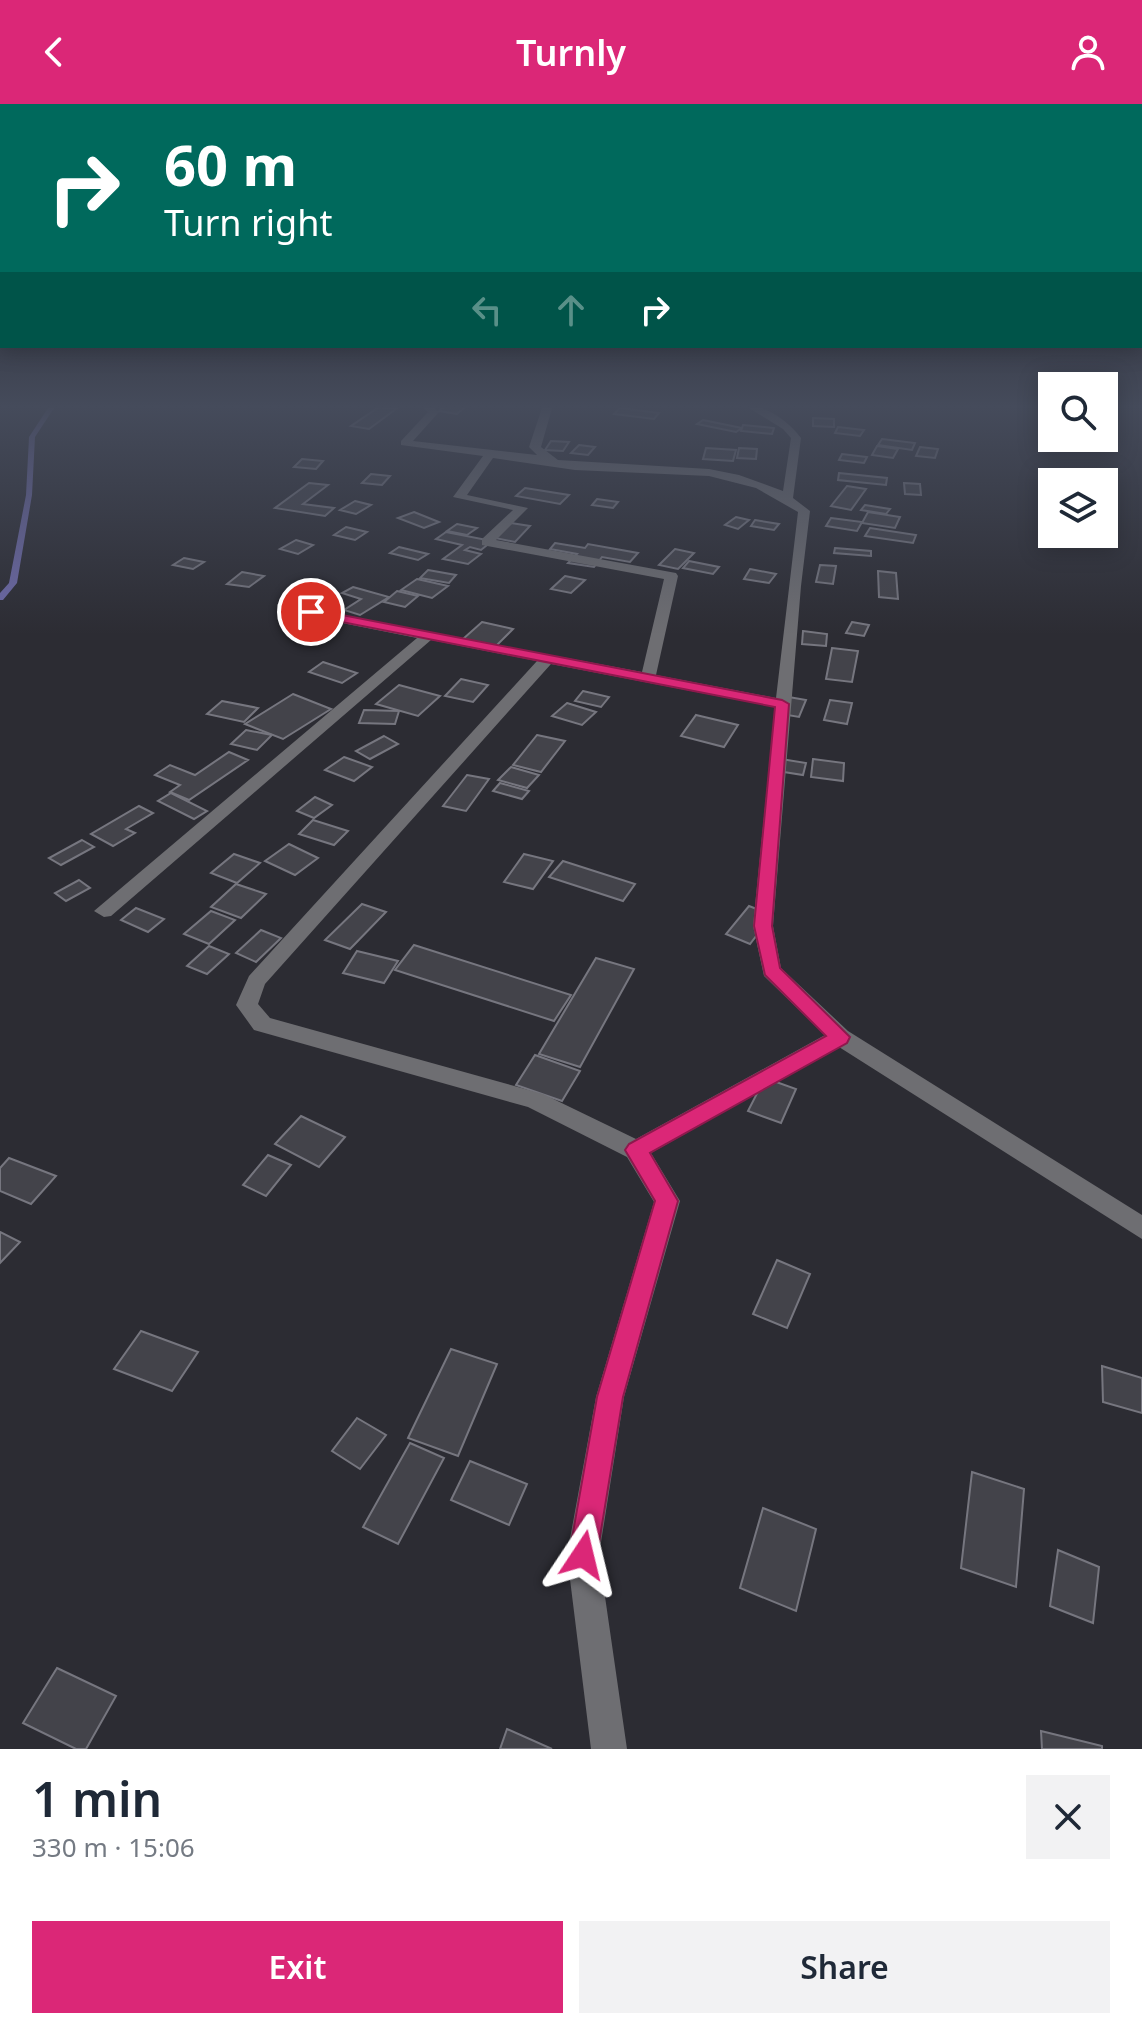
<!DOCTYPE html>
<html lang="en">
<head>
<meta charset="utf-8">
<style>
	body { margin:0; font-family:"Noto Sans",sans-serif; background:#f2f2f3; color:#1f2937; height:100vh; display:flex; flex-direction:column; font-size:30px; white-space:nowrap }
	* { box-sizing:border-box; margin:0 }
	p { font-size:26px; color:#747a83 }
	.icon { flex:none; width:44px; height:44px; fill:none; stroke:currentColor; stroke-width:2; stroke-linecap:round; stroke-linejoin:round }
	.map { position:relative; height:1645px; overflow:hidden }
	.panel { display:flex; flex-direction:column; background:#fff; flex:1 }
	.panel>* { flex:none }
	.guide { position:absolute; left:0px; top:0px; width:1142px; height:244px; box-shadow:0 4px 20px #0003; background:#00695c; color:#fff; overflow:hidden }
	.buttons { position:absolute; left:1038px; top:268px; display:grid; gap:16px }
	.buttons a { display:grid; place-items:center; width:80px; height:80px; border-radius:0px; background:#fff; box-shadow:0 4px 20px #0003; font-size:40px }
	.pin { position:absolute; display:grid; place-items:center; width:68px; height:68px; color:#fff; margin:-34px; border:4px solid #fff; border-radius:50%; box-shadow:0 2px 8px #0007 }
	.me { position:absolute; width:88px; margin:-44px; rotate:10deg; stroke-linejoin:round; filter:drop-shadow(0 0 6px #0008) }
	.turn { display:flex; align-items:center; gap:28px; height:168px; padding:0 32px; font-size:36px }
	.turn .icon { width:104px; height:104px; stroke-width:2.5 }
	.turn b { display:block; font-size:56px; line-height:68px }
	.lanes { display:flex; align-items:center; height:76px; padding:0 32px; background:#0003; justify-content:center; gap:40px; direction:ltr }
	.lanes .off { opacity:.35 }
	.round { display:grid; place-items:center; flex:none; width:84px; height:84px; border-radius:0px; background:#f2f2f3 }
	.overview { display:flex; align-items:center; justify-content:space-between; height:136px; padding:0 32px }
	h1 { font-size:48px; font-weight:600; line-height:60px }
	.button { display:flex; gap:16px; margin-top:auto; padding:16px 32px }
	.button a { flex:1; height:92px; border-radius:0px; background:#db2777; color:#fff; font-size:32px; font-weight:600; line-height:92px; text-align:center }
	.button a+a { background:#f2f2f3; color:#1f2937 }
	header { display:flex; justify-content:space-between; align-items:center; height:104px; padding:0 32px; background:#db2777; color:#fff; font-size:36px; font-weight:600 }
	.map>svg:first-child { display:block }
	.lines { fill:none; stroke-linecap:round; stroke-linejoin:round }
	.stream { fill:#6e6aa8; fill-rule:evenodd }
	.building { fill:#43434a; stroke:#76767f; stroke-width:2 }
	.minor { fill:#6e6e72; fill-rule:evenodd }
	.route { fill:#db2777; stroke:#8e194d; stroke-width:2 }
</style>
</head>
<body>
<header><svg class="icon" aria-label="back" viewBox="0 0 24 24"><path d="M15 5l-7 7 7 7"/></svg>Turnly<svg class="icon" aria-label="person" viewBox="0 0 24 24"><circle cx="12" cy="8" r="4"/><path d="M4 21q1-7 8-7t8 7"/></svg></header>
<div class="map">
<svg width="1142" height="1645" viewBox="0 0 1142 1645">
	<rect width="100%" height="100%" fill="#2c2c33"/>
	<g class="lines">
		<!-- stream -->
		<path class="stream" d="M50,301H56L35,333L32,391L17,479L3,496H0V489L9,479L26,391L29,333Z"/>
	</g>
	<!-- building -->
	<g class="building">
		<path d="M446,301H467L457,310L439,307Z"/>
		<path d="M379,303L396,305L369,325L351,322Z"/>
		<path d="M620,304L659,309L654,315L614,310Z"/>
		<path d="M813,314L834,315V323L813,322Z"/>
		<path d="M703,316L742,324L736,328L697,320Z"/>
		<path d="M743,321L774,324L772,330L741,327Z"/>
		<path d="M838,323L864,326L860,332L835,329Z"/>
		<path d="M882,335L915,339L912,346L878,341Z"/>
		<path d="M551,337L569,338L563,347L545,346Z"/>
		<path d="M579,341L595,343L588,351L571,349Z"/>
		<path d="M877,342L898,345L893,354L872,351Z"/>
		<path d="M920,343L938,345L935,354L916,352Z"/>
		<path d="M706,344L736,346L733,357L703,355Z"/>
		<path d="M739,344L757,345L756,355L737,354Z"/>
		<path d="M842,350L867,353L864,359L839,356Z"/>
		<path d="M302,355L323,357L316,365L294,363Z"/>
		<path d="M839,369L887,374L886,381L838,376Z"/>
		<path d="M371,370L390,372L382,381L362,379Z"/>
		<path d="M309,379L328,381L303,400L334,404L325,412L275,404Z"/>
		<path d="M904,379L920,380L921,391L905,390Z"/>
		<path d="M847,382L866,385L851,406L831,402Z"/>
		<path d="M525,384L569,391L560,400L516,392Z"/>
		<path d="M597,395L618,398L613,404L592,401Z"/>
		<path d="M355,397L371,401L356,410L340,406Z"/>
		<path d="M865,401L890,405L886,410L861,406Z"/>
		<path d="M414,408L439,418L424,424L398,414Z"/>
		<path d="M868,408L900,413L895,424L862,419Z"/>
		<path d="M736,413L749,416L738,425L725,421Z"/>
		<path d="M831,414L862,418L857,427L826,422Z"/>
		<path d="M755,416L779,420L774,426L751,422Z"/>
		<path d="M511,419L530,422L515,438L495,434Z"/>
		<path d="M457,420L477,424L467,431L447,427Z"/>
		<path d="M346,423L367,428L355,436L334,431Z"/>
		<path d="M870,424L916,431L913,439L865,432Z"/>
		<path d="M446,428L492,437L481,446L470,443L465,446L481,450L468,460L443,455L462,441L436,435Z"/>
		<path d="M296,436L313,441L298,450L280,445Z"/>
		<path d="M555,439L585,444L588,440L638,449L630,458L602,453L594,463L568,459L577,450L550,445Z"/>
		<path d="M399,443L428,450L418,456L390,449Z"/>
		<path d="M835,444L871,447V452L834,449Z"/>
		<path d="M675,445L694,449L678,465L659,461Z"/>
		<path d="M184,454L204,458L193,465L173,461Z"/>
		<path d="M689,457L719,463L713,470L683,464Z"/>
		<path d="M820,461L836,462L833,480L816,478Z"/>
		<path d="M750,465L776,470L769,479L744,475Z"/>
		<path d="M428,466L456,471L449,479L420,474Z"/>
		<path d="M878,467L896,469L898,495L879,493Z"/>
		<path d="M242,468L264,472L249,483L227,480Z"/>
		<path d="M565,472L585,476L571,489L551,485Z"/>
		<path d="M417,475L448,482L432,494L401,486Z"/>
		<path d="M353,483L389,493L360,511L344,506L361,495L342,489Z"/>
		<path d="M397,487L418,492L405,503L384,498Z"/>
		<path d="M482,518L513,525L495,543L463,535Z"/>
		<path d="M852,518L869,521L864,532L846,529Z"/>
		<path d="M803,527L827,530L826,542L802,540Z"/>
		<path d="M832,544L858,547L852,578L826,575Z"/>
		<path d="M323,558L357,569L342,579L309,568Z"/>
		<path d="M461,575L488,581L473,598L445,592Z"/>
		<path d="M399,581L440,592L418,612L376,600Z"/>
		<path d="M583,587L609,593L601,603L575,597Z"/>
		<path d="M293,590L331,605L283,635L245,620Z"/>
		<path d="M783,592L806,596L799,613L776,609Z"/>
		<path d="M830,596L852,599L847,620L824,616Z"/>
		<path d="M222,597L258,604L244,618L207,610Z"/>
		<path d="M567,599L596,608L582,621L552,612Z"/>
		<path d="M364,606L399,607L395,620L359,619Z"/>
		<path d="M696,611L738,621L724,643L681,632Z"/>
		<path d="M246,626L272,631L257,646L231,640Z"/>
		<path d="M537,631L565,637L541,668L513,661Z"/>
		<path d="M384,632L398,640L370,655L356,647Z"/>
		<path d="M229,648L248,656L189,696L170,688L180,681L155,671L170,661L195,671Z"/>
		<path d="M344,653L372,663L354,677L325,666Z"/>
		<path d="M775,654L806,659L803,671L771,666Z"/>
		<path d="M813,655L844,659L843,677L811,673Z"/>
		<path d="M511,663L539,671L527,684L498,676Z"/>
		<path d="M467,671L489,675L466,707L443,702Z"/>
		<path d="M500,679L529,687L522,695L493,687Z"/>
		<path d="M171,689L207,707L194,715L158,697Z"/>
		<path d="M315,693L332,701L314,714L297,707Z"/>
		<path d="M139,702L153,709L126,725L135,729L113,742L91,730Z"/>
		<path d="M313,716L348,727L334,741L299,730Z"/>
		<path d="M82,736L94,743L61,761L49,754Z"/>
		<path d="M289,740L318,754L295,771L265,757Z"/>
		<path d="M234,750L260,759L237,779L211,769Z"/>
		<path d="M524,750L553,757L533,785L504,778Z"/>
		<path d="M563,757L635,780L623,797L549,773Z"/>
		<path d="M79,776L90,784L66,797L55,789Z"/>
		<path d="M236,780L266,790L241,814L211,803Z"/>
		<path d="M362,800L386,808L350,845L325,836Z"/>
		<path d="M749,802L772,811L750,840L726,830Z"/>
		<path d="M136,804L164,815L148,828L121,816Z"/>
		<path d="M211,807L235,816L209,840L184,830Z"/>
		<path d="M261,826L281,834L256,858L236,849Z"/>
		<path d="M414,841L571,891L554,917L395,866Z"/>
		<path d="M209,842L229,850L207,870L187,862Z"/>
		<path d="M357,847L398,857L384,879L343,869Z"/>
		<path d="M596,854L634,865L580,963L539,950Z"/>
		<path d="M535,951L580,967L562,997L516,981Z"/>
		<path d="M765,974L796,985L781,1019L748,1007Z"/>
		<path d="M301,1012L345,1033L319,1063L275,1040Z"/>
		<path d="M268,1051L291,1061L266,1092L243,1081Z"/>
		<path d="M9,1054L56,1072L31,1100L0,1087V1064Z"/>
		<path d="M0,1128L20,1138L0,1159Z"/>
		<path d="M777,1156L810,1170L787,1224L753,1210Z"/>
		<path d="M141,1227L198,1248L172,1287L114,1265Z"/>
		<path d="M451,1245L497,1260L458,1352L408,1334Z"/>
		<path d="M1102,1262L1142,1274V1309L1103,1298Z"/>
		<path d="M357,1314L386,1331L360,1365L332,1347Z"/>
		<path d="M410,1339L444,1354L398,1440L363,1423Z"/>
		<path d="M470,1357L527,1380L509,1421L451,1396Z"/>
		<path d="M972,1368L1024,1385L1016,1483L961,1464Z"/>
		<path d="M763,1404L816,1425L796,1507L740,1484Z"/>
		<path d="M1058,1446L1099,1463L1093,1519L1050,1502Z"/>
		<path d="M57,1564L116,1592L86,1645H76L23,1619Z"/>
		<path d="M507,1625L552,1645H500Z"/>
		<path d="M1041,1627L1102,1642V1645H1042Z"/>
	</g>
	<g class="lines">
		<!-- minor -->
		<path class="minor" d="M419,301H431L439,308L413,337L537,351L529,343L543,301H553L541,343L558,356L709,365L739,371L783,387L791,334L783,325L744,301C766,301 788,317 801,334L793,394L810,407L801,482L773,822L781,864L848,927L1142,1111V1135L839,943L651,1049L680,1097L624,1293L599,1451L627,1645H591L567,1451L596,1293L654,1098L627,1053L528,1003L254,926L236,901L249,872L537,557L431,536L111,812L104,813L94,807L417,534L277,506V500L642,568L664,475L482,441V435L513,406L453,393L483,352L401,341V337L428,308ZM493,354L575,366L709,372L756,384L798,408L776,594L656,571L678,472L676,469L496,436L528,404L467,391ZM551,560L775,603L753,822L764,872L825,931L636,1035L543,990L270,914L258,900L265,880Z"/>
	</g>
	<!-- sky -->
	<linearGradient id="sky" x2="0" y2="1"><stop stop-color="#18181c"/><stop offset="0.57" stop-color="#454b5b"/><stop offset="1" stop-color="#454b5b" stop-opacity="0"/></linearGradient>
	<rect width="1142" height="531" fill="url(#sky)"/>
	<!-- route -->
	<path class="route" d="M311,505L782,596L789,600L772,822L780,864L850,933L847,939L650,1049L678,1097L623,1293L597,1451L593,1462L583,1466L573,1462L569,1451L597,1293L655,1097L625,1046L629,1040L826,932L765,871L754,822L775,603L306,511V506Z"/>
</svg>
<div class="buttons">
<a><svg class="icon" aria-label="search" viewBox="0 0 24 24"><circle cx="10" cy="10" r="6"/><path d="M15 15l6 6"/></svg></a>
<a><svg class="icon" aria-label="layers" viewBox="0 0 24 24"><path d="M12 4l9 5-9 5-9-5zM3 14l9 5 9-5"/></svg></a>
</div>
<div class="pin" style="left:311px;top:508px;background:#d93025"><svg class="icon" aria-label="arrive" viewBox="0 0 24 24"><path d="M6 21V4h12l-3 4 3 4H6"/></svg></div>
<svg class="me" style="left:583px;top:1451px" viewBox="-20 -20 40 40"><path d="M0-17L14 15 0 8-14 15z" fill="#db2777" stroke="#fff" stroke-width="4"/></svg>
<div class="guide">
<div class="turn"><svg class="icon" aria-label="right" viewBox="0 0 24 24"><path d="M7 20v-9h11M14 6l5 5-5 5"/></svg><div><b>60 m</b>Turn right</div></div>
<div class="lanes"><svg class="icon off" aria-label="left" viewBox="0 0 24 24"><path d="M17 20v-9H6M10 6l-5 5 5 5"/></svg><svg class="icon off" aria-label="ahead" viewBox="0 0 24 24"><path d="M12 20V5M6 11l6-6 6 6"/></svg><svg class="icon" aria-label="right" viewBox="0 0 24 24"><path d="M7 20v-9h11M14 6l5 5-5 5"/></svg></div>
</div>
</div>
<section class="panel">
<div class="overview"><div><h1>1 min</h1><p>330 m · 15:06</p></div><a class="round"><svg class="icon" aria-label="close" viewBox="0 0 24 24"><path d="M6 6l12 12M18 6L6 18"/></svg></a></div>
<div class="button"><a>Exit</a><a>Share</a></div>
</section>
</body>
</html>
